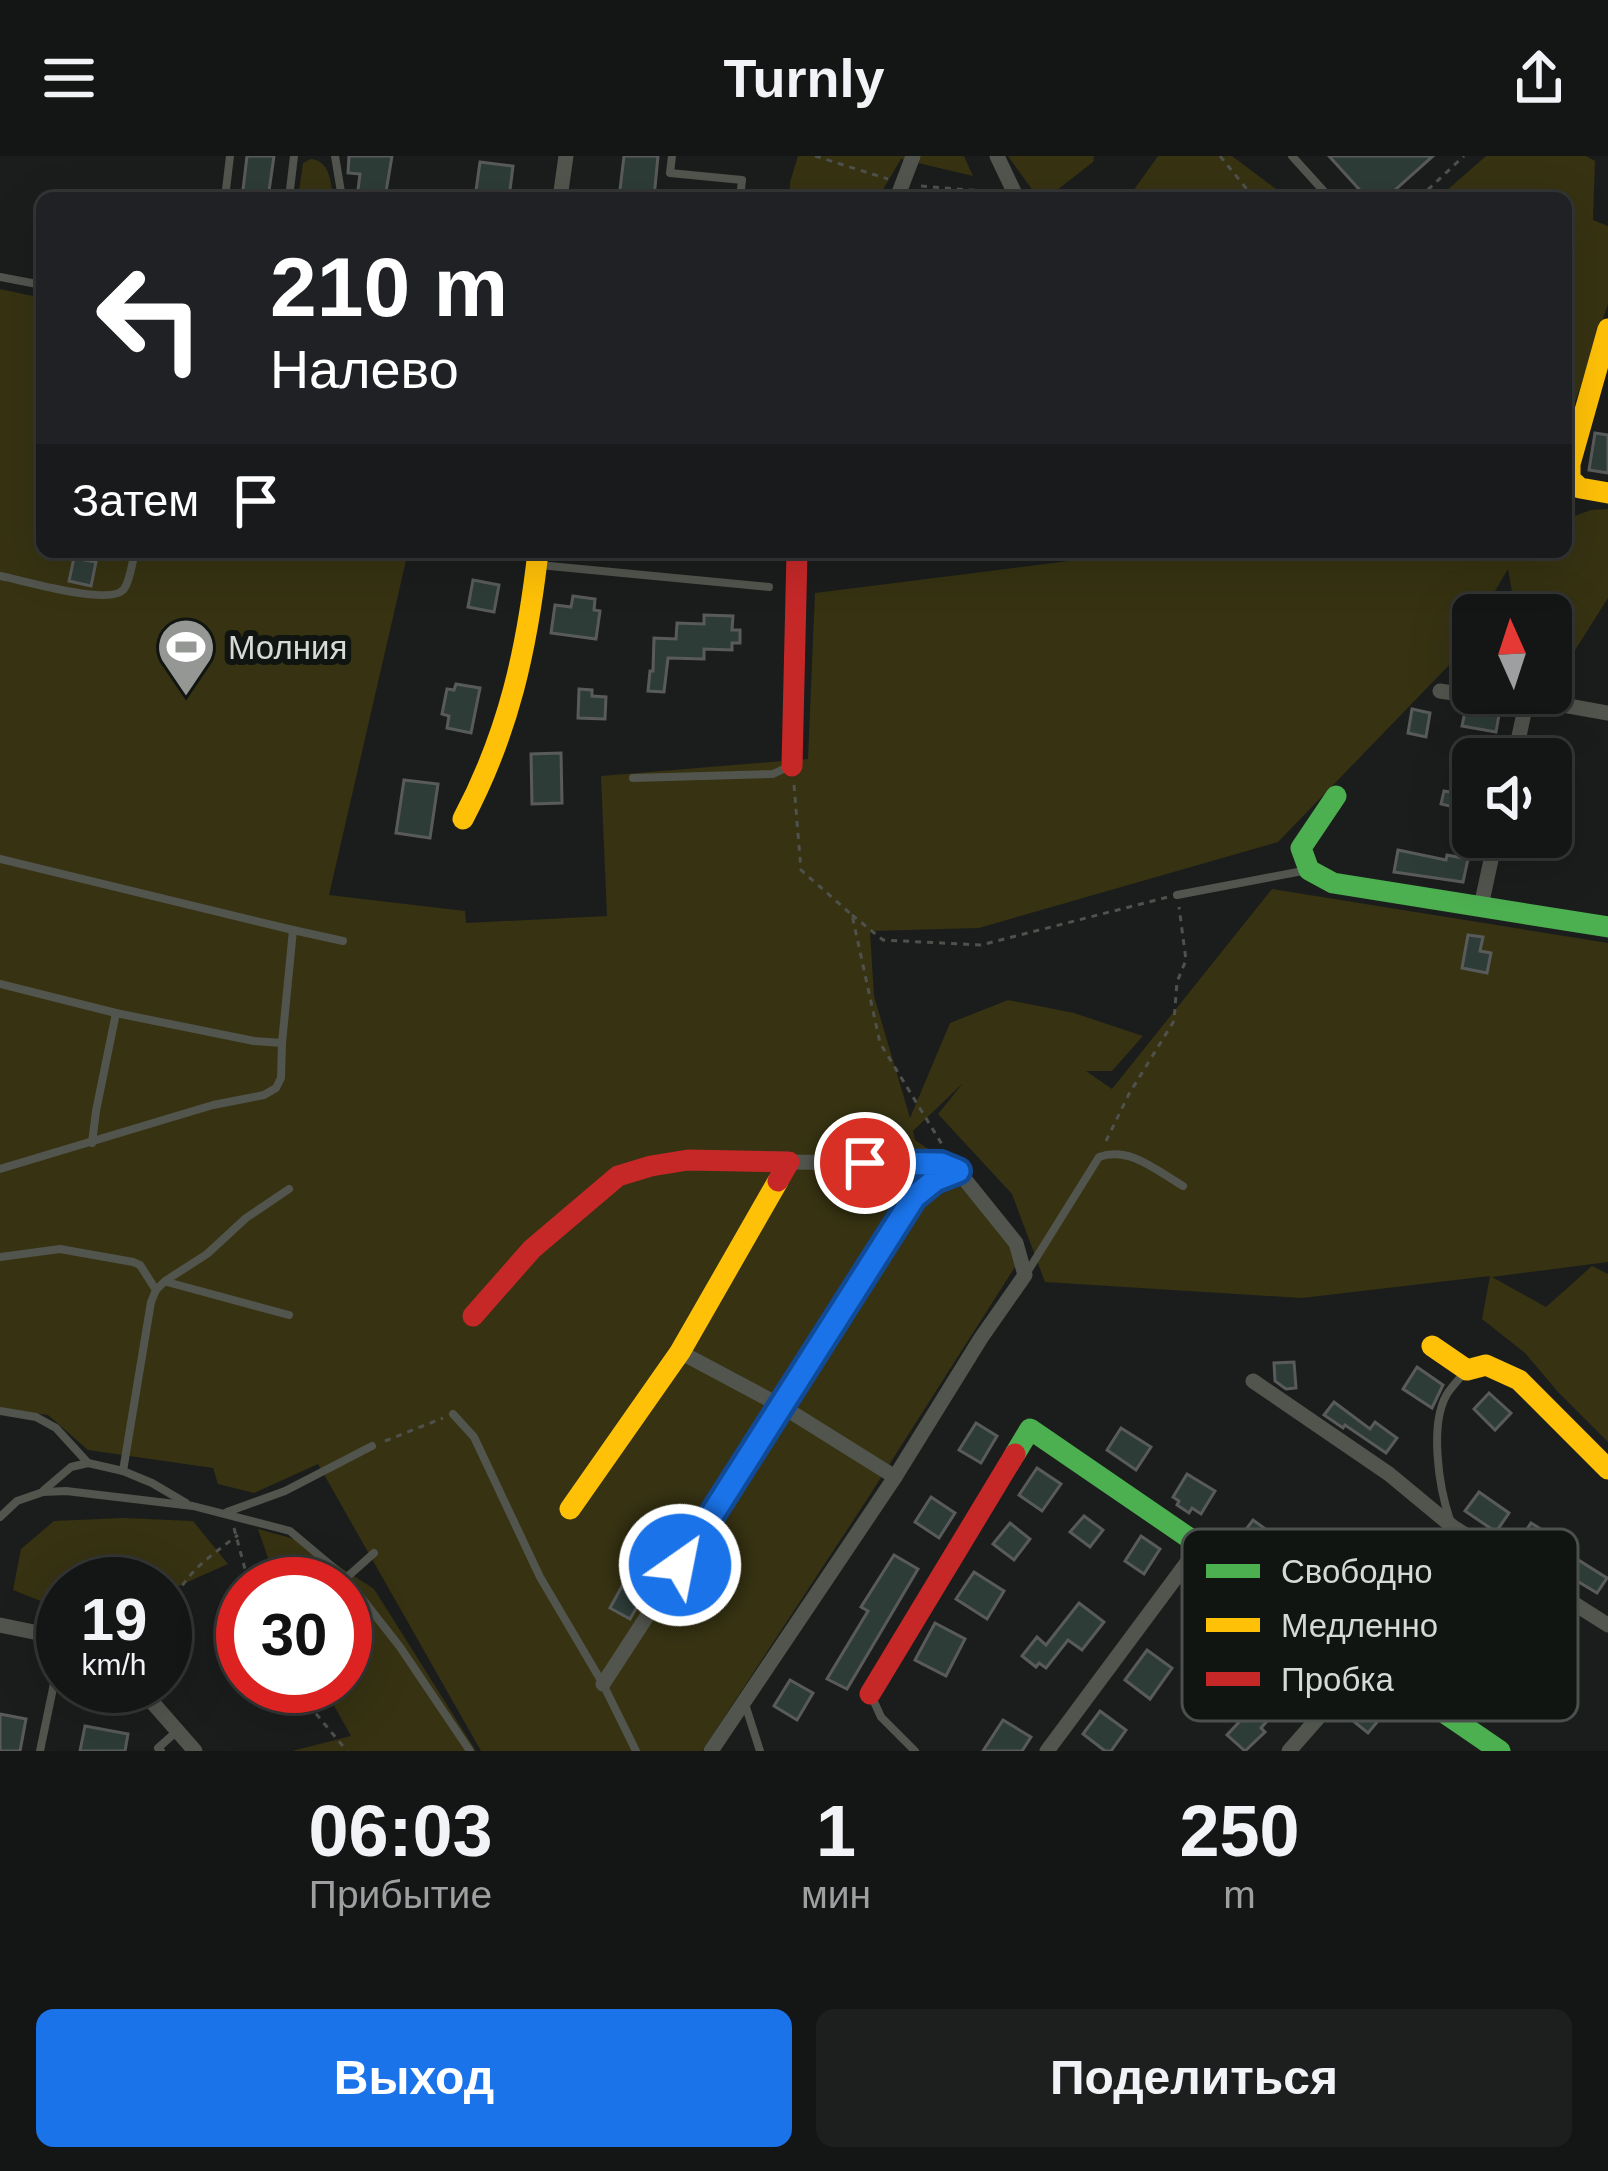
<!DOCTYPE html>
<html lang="ru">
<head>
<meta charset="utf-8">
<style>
	body { margin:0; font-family:Arial,sans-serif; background:#1d1f1e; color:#f1f3f6; height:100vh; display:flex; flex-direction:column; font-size:45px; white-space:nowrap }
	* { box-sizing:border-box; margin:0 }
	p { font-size:39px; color:#9d9fa0 }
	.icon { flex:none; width:66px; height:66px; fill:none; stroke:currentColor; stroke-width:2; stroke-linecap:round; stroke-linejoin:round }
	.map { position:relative; height:1595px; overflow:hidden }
	.drawer { display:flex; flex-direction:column; background:#141615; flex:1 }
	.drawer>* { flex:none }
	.guide { position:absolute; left:36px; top:36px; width:1536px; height:366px; border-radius:18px; box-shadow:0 12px 48px #0002,0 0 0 3px #333534; background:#202124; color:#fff; overflow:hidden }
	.needle { width:78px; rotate:357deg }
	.controls { position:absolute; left:1452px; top:438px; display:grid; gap:24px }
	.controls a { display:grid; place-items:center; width:120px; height:120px; border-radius:18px; background:#141615; box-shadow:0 12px 48px #0002,0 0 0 3px #333534; font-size:60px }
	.speed { position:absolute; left:36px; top:1401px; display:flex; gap:24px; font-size:60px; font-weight:700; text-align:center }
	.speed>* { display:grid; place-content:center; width:156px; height:156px; border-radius:50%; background:#141615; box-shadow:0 12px 48px #0002,0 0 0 3px #333534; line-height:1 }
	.speed small { font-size:30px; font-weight:400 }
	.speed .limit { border:18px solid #d22; background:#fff; color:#111 }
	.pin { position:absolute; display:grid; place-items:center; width:102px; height:102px; color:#fff; margin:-51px; border:6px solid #fff; border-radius:50%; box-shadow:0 3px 12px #0007 }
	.me { position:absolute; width:132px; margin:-66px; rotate:33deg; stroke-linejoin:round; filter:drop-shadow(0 0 9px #0008) }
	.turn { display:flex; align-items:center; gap:42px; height:252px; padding:0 36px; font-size:54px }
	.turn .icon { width:156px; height:156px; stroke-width:2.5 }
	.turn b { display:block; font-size:84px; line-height:102px }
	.then { display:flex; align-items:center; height:114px; padding:0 36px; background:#0003; gap:24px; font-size:45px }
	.eta { display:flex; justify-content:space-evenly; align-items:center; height:204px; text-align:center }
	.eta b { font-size:72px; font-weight:600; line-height:84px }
	.action { display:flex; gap:24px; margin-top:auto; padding:24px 36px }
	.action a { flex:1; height:138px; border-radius:18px; background:#1a73e8; color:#fff; font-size:48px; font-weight:600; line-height:138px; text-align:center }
	.action a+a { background:#1d1f1e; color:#f1f3f6 }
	header { display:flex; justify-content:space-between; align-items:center; height:156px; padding:0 36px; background:#141615; font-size:54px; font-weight:600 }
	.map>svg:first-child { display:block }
	.green { fill:#363212 }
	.building { fill:#2e3c38; stroke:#595b5a; stroke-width:3 }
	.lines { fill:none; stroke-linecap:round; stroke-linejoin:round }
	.path { stroke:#4f514c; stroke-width:3; stroke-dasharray:6 6; stroke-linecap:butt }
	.lane { stroke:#51554d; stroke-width:8 }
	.street { stroke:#51554d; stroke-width:15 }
	.fast { stroke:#4caf50; stroke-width:21 }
	.slow { stroke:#ffc107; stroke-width:21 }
	.jam { stroke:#c62828; stroke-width:21 }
	.route-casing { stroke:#114b97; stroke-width:30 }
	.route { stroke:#1a73e8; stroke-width:21 }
	.labels { text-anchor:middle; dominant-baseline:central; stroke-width:12; stroke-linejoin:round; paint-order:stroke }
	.poi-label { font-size:33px; fill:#d6d9d6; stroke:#111512; text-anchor:start }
	.key { fill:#111512; stroke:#4c504d; stroke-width:3 }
	.key-label { font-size:33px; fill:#d6d9d6 }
</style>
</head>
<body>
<header><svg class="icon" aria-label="menu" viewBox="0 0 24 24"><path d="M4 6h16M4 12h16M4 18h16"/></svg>Turnly<svg class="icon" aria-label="share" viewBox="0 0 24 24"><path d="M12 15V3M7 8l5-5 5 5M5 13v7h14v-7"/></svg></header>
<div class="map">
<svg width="1608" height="1595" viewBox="0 0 1608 1595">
	<rect width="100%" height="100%" fill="#1b1d1c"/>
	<!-- green -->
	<g class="green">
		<path d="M798,0H964L973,20L901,3L878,42H790V26Z"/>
		<path d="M1008,0H1094L1093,6L1047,42H1038Z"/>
		<path d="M1158,0H1232L1288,42H1128Z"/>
		<path d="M1486,0H1586L1595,5L1593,64L1608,70V148L1566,273V42H1438Z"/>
		<path d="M311,3C330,5 331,26 333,42H298L303,7Z"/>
		<path d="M0,133L42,142V396H408L329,739L465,755L466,767L607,760L601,620L808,603L815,437L1085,403L1105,396H1566V363L1591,354L1608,353V442L1567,507L1551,505V459H1505L1513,442L1508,413L1481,459H1473V473L1456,502L1278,686L979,772L870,775L874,840L910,962L950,867L1008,844L1074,857L1143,880L1112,915H1086L1112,933L1272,733L1608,787V1106L1492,1121L1546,1151L1592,1110L1608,1118V1286L1558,1236L1525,1197L1482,1163L1490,1120L1302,1142L1045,1126L1012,1038L938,958L963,927L913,975L915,984L953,1010L1020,1103L866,1345L702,1595H481L318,1308L254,1337L218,1328L213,1312L88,1294L48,1259L0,1253Z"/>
		<path d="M123,1362L193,1365L228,1408L165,1436V1428H63V1454L13,1434L21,1393L54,1365Z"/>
		<path d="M258,1373L298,1384L374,1433L476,1595H292L351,1580L323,1530H345V1428H277Z"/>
	</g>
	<!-- building -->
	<g class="building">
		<path d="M247,0H274L268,42H242Z"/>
		<path d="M349,0H392L385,42H357L360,18L348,17Z"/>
		<path d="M624,0H658L654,42H619Z"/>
		<path d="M1329,0H1433L1386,42H1367Z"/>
		<path d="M480,6L513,10L509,42H475Z"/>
		<path d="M1595,277L1608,279V317L1589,314Z"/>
		<path d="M74,402L96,406L91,430L69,425Z"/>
		<path d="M473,424L499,429L494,456L468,451Z"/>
		<path d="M573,440L595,443L594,454L600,455L596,483L551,477L555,449L571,451Z"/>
		<path d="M704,459L733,460L732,474H740V487H732V494L704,493V503L668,502L664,536L648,535L650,515H653L654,482L676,483L677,467L704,468Z"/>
		<path d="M456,528L480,532L471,577L447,572L449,560L442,558L447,533L454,534Z"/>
		<path d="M579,533L592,534V540L606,541L605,563L578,562Z"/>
		<path d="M1466,551L1499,559L1496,576L1462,570Z"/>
		<path d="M1412,553L1430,557L1426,581L1408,577Z"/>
		<path d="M561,597L562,647L532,648L531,598Z"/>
		<path d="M1467,605L1473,606V669L1459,666L1462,653L1441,648L1444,635L1461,638Z"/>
		<path d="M404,624L438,628L430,682L396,677Z"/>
		<path d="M1398,694L1446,704L1447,699L1468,703L1463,726L1394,716Z"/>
		<path d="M1468,779L1483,781L1480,795L1491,797L1487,817L1462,812Z"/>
		<path d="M1294,1206L1296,1232L1286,1233L1275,1225L1274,1207Z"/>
		<path d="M1417,1211L1443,1229L1432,1252L1403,1233Z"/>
		<path d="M1489,1237L1511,1257L1495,1274L1474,1253Z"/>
		<path d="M1334,1246L1370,1273L1375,1266L1397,1282L1386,1297L1345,1269L1343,1272L1324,1259Z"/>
		<path d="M976,1267L997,1280L981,1307L959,1294Z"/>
		<path d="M1121,1272L1151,1291L1136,1314L1107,1294Z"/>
		<path d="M1037,1312L1061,1328L1042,1355L1019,1339Z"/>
		<path d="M1187,1318L1215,1335L1201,1358L1192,1352L1189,1357L1177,1349L1179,1345L1173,1341Z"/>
		<path d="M1479,1336L1509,1357L1496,1376L1465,1355Z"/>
		<path d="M931,1341L955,1357L939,1382L915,1366Z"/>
		<path d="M1084,1360L1103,1374L1090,1391L1070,1376Z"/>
		<path d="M1253,1364L1283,1386L1269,1405L1239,1383Z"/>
		<path d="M1010,1367L1030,1383L1014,1404L993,1388Z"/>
		<path d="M1531,1367L1547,1377L1531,1401L1515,1391Z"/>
		<path d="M1141,1380L1160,1393L1144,1418L1125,1405Z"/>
		<path d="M1564,1395L1607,1422L1597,1437L1554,1411Z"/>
		<path d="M894,1399L918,1413L847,1533L827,1523L868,1455L861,1451Z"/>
		<path d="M974,1416L1004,1435L987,1463L956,1443Z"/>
		<path d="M626,1423L646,1435L630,1463L610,1452Z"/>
		<path d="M1079,1447L1104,1466L1082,1494L1068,1484L1046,1512L1039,1507L1036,1511L1022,1500L1037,1481L1046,1489Z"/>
		<path d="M935,1467L965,1483L946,1520L915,1504Z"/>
		<path d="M1147,1494L1172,1512L1150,1543L1125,1524Z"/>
		<path d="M790,1524L813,1537L797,1564L774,1550Z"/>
		<path d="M1368,1536L1388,1553L1368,1577L1347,1560Z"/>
		<path d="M1254,1550L1269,1563L1261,1572L1265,1576L1245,1595L1227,1579Z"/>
		<path d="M1100,1555L1126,1574L1111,1595H1105L1083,1578Z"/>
		<path d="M0,1558L26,1563L20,1595H0Z"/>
		<path d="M1003,1564L1031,1581L1022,1595H983Z"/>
		<path d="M85,1570L128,1578L125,1595H80Z"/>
	</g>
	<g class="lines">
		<!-- path -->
		<g class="path">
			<path d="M815,0L888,23"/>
			<path d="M1220,0L1254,42"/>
			<path d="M921,30L995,36"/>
			<path d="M1419,42L1464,0"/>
			<path d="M794,629L801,714L852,759L880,887L943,990"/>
			<path d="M852,759L883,784L981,789L1168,741"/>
			<path d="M1106,985L1129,938L1174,865L1177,826L1186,804L1179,751"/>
			<path d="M385,1285L443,1262"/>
			<path d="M234,1372L249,1428"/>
			<path d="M165,1461C184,1418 201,1407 238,1379"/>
			<path d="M293,1530L347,1595"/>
		</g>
		<!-- lane -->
		<g class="lane">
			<path d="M335,0L342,42"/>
			<path d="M672,0L670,17L742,24L740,42"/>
			<path d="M1292,0L1330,42"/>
			<path d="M225,42L230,0"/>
			<path d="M289,42L294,0"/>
			<path d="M0,121L42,129"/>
			<path d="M539,409L769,431"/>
			<path d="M0,420C22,424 111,451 124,433C130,425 132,407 135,396"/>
			<path d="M633,622L773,618L790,610"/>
			<path d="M0,703L293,774L282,887L254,885L116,857L0,828"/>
			<path d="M1177,739L1308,714"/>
			<path d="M293,774L343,785"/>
			<path d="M92,987L96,955L116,857"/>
			<path d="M0,1013L213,949L264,939L276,932L281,922L282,887"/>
			<path d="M0,1101L60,1093L133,1106L140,1109L156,1134"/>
			<path d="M1026,1118L1099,1001C1130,990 1157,1015 1183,1030"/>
			<path d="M167,1126L289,1159"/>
			<path d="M0,1255L36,1261L56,1272L88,1307L123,1315L152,1327L186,1347"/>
			<path d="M453,1258L474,1281L540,1421L603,1528L636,1595"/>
			<path d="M123,1315L151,1146L156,1134L165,1125L207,1098L246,1062L289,1033"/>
			<path d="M44,1334L71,1311L88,1307"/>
			<path d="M227,1356L285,1335L372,1290"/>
			<path d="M0,1361L17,1345L43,1336L66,1335L193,1350L290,1375L346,1422L400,1491L470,1595"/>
			<path d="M1450,1364C1439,1332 1429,1268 1447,1238C1452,1230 1460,1222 1466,1215"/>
			<path d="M346,1422L374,1397"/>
			<path d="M871,1539L881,1561L915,1595"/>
			<path d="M745,1548L760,1595"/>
			<path d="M40,1595L63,1484"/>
			<path d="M161,1595L158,1592L176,1576"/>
		</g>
		<!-- street -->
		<g class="street">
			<path d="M997,0L1017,42"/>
			<path d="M560,42L566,0"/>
			<path d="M897,42L913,0"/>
			<path d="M1440,535L1526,548L1552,547L1608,557"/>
			<path d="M1514,603L1526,548"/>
			<path d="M1481,750L1496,681"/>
			<path d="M789,1006L941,1008L958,1015L1016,1087L1025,1119L981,1182L895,1321"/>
			<path d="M680,1196L783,1251L914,1041L935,1024L958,1015"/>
			<path d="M1253,1225L1389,1318L1453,1371L1608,1469"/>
			<path d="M0,1469L63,1482"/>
			<path d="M603,1528L783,1251L895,1321L711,1595"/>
			<path d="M138,1530L195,1595"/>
			<path d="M1047,1595L1200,1389"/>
			<path d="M1289,1595L1368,1505"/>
		</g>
		<!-- fast -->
		<g class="fast">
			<path d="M1336,640L1301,692L1309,714L1333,727L1608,771"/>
			<path d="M1015,1298L1030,1273L1500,1595"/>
		</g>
		<!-- slow -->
		<g class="slow">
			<path d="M1608,173L1570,308V323L1580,332L1608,337"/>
			<path d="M463,663C509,576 527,493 538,396"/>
			<path d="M1432,1190L1467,1214L1486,1209L1519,1224L1608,1313"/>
			<path d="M570,1353L680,1196L778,1025"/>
		</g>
		<!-- jam -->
		<g class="jam">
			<path d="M792,610L797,396"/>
			<path d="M473,1160L532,1093L618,1020L651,1010L688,1004L789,1006L778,1025"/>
			<path d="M870,1538L1015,1298"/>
		</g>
	</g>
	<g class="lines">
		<defs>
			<path id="route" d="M680,1409L914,1041L935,1024L958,1015L941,1008L865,1007"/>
		</defs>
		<!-- route casing -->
		<use href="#route" class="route-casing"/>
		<!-- route -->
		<use href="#route" class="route"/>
	</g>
	<!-- icons -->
	<defs>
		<symbol id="stadium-pin" viewBox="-11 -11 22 30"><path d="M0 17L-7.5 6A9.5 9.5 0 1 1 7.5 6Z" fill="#959795" stroke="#111512"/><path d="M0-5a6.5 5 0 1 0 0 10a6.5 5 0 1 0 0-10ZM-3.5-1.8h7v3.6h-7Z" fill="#fff"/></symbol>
	</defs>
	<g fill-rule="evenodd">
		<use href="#stadium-pin" x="153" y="458" width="66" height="90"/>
	</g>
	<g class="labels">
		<!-- poi labels -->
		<g class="poi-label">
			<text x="228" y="491">Молния</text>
		</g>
	</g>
	<!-- legend -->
	<rect x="1182" y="1373" width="396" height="192" rx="18" class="key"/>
	<rect x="1206" y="1408" width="54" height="14" fill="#4caf50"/>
	<rect x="1206" y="1462" width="54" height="14" fill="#ffc107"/>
	<rect x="1206" y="1516" width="54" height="14" fill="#c62828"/>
	<g class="key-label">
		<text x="1281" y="1427">Свободно</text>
		<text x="1281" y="1481">Медленно</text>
		<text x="1281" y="1535">Пробка</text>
	</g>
</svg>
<div class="controls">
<a><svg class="needle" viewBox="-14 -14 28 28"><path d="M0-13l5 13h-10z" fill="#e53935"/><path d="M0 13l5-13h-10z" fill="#9d9fa0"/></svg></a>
<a><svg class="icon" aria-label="sound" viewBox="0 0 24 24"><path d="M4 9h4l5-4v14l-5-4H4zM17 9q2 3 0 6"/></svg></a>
</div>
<div class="speed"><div>19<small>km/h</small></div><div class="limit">30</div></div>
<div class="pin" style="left:865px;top:1007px;background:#d93025"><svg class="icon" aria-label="arrive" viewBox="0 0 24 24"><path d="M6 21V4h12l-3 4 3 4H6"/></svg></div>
<svg class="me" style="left:680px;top:1409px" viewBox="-20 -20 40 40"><circle r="17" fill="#1a73e8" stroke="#fff" stroke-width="3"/><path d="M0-11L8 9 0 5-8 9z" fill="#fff"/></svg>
<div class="guide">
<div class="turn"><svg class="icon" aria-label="left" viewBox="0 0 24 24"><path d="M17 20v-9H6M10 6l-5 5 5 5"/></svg><div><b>210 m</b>Налево</div></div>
<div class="then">Затем<svg class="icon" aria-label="arrive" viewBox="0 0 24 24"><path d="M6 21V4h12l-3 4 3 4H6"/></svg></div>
</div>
</div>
<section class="drawer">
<div class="eta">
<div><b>06:03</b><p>Прибытие</p></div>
<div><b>1</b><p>мин</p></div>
<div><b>250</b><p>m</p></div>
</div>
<div class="action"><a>Выход</a><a>Поделиться</a></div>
</section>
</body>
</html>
